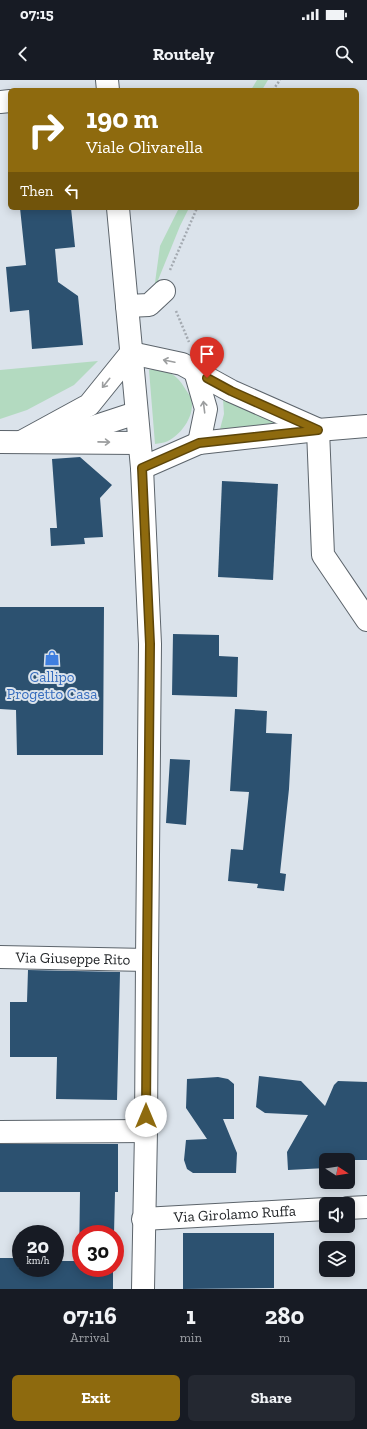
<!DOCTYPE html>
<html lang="en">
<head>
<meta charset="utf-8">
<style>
	body { margin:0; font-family:"Zilla Slab",serif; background:#242831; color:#f1f3f6; height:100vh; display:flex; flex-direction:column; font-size:15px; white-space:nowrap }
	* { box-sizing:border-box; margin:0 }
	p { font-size:13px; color:#9ea1a6 }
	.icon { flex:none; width:22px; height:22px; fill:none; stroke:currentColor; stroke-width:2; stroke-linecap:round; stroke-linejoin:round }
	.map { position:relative; height:1209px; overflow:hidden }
	.side { display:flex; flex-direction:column; background:#171b24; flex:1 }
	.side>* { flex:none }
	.guide { position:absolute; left:8px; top:8px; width:351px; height:122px; border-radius:6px; box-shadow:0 2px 10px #0003; background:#8e6a0e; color:#fff; overflow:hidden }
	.needle { width:26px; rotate:102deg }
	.controls { position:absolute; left:319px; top:1073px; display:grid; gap:8px }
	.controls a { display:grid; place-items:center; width:36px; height:36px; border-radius:6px; background:#171b24; box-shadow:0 2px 10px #0003; font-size:20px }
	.speed { position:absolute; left:12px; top:1145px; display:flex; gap:8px; font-size:20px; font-weight:700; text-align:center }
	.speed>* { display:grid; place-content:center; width:52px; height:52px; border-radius:50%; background:#171b24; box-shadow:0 2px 10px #0003; line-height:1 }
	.speed small { font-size:10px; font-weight:400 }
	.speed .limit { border:6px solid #d22; background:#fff; color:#111 }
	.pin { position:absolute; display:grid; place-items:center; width:34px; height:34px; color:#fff; margin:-41px -17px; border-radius:50% 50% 50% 0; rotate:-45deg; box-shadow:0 0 4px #0007 }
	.pin .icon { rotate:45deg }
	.me { position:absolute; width:44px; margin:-22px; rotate:0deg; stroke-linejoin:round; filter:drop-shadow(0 0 3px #0008) }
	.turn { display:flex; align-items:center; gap:14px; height:84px; padding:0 12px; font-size:18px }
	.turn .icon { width:52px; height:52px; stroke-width:2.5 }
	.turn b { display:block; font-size:28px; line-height:34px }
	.then { display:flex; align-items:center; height:38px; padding:0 12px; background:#0003; gap:8px; font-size:15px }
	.eta { display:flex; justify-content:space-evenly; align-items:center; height:68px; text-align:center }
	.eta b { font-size:24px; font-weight:700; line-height:28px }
	.action { display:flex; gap:8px; margin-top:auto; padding:8px 12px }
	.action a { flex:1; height:46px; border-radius:6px; background:#8e6a0e; color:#fff; font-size:16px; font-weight:700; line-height:46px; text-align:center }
	.action a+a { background:#242831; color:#f1f3f6 }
	.status { display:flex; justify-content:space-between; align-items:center; height:28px; padding:0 20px; background:#171b24; direction:ltr }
	.status svg { height:11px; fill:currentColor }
	header { display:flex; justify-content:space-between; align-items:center; height:52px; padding:0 12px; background:#171b24; font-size:18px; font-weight:700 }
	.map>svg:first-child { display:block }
	.green { fill:#b3dac0 }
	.building { fill:#2c5170 }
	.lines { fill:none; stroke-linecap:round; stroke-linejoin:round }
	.minor-casing { stroke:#5c646b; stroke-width:24 }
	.tertiary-casing { stroke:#5c646b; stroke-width:24 }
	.path { stroke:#a4aab1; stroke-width:2.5; stroke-dasharray:2 2; stroke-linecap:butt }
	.minor { stroke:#fff; stroke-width:22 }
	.tertiary { stroke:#fff; stroke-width:22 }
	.oneway { stroke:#9c9e9f }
	.route-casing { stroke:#5c4509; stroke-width:10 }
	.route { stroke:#8e6a0e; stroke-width:7 }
	.labels { text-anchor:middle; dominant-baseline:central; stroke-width:4; stroke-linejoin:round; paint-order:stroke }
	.shop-label { font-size:15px; fill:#366cbe; stroke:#dbe3eb }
	.street-label { font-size:15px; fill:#24272a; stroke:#dbe3eb }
</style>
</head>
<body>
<div class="status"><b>07:15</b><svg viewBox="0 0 49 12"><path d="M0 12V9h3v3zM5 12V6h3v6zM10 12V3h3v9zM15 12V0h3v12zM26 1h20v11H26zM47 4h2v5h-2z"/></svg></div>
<header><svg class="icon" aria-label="back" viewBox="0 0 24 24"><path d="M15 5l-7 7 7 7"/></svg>Routely<svg class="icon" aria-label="search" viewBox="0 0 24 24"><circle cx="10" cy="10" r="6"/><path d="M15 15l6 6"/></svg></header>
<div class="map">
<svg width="367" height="1209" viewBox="0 0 367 1209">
	<rect width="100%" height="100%" fill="#dbe3eb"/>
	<!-- green -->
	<g class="green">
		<path d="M257,0H268L262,10H251Z"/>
		<path d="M179,128H189L180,146L154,210L160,166Z"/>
		<path d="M98,281L74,305L27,330L0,339V290Z"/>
		<path d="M154,289C168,290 177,295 184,307C186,310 189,314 191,318C196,334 182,354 168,361C164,363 159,363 155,364L149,290Z"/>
		<path d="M223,319L289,344L249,346L220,349L224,334Z"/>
	</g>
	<!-- building -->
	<g class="building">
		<path d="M20,128H71L75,167L55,169L58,202L78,216L83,265L32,269L29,230L10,232L6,187L26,185Z"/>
		<path d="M80,377L112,405L100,418L103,457L84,458L85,464L51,466L50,448H57L52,379Z"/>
		<path d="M222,401L278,404L273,500L218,497Z"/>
		<path d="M0,527H104L103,675H17L16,630L0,629Z"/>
		<path d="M173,554L219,555V576L238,577L237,617L172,615Z"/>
		<path d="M235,629L267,631L266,653L292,654L289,709L280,793L286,794L284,811L257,808L258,804L228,801L231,769L243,770L249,712L230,711Z"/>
		<path d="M170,679L190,680L186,745L166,743Z"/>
		<path d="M28,890L120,892L117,1020L56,1019L57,977H10V922H27Z"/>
		<path d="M259,996L301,1001L325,1026L334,1005L338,1001L367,1002V1080H326V1088L288,1090L287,1072L308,1035L265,1033L256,1027Z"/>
		<path d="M218,997L228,999L234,1004V1039H223L237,1073L236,1093H193L187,1089L184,1080L186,1060L207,1059L186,1028L187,999Z"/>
		<path d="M0,1064H118V1112H115L114,1154H81V1188H113V1209H0V1178H18V1188H55V1181H79L80,1112H0Z"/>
		<path d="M183,1153H274V1208L183,1209Z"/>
	</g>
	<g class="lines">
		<defs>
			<g id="minor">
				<path d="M0,22L10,21"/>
				<path d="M127,226L149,225L164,211"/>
				<path d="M318,350L323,475L367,540"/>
				<path d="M142,388L150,564L147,880L146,1051L143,1209"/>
				<path id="s1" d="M0,877L147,880"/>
				<path d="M0,1052L146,1051"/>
				<path d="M348,1128L367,1127"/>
				<path id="s2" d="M143,1139L326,1129"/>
			</g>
			<g id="tertiary">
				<path d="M107,0L108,10"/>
				<path d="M118,128L142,388L199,363L318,350L367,346"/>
				<path d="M195,291L206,329L199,363"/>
				<path d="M66,356L136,333"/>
				<path d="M23,361L89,325L131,273L182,284L231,311L317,349"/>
				<path d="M0,362L139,363"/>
			</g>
		</defs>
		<!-- minor casing -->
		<use href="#minor" class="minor-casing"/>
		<!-- tertiary casing -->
		<use href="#tertiary" class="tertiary-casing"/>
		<!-- path -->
		<g class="path">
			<path d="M273,10L280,0"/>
			<path d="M170,190L197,128"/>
			<path d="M176,231L189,262"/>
		</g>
		<!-- minor -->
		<use href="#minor" class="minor"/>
		<!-- tertiary -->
		<use href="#tertiary" class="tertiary"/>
	</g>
	<!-- one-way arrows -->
	<defs><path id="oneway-shaft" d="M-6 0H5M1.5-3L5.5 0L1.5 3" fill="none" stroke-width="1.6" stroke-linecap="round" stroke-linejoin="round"/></defs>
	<g class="oneway">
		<use href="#oneway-shaft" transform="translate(169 281) rotate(-168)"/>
		<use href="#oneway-shaft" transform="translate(106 303) rotate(129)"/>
		<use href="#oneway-shaft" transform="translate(204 327) rotate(-97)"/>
		<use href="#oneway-shaft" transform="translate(104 362) rotate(1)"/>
	</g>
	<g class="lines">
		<defs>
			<path id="route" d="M146,1036L147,880L150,564L142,388L199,363L318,350L231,311L207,298"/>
		</defs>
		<!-- route casing -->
		<use href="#route" class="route-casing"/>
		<!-- route -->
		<use href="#route" class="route"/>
	</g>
	<!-- icons -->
	<defs>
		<symbol id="shop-bare" viewBox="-9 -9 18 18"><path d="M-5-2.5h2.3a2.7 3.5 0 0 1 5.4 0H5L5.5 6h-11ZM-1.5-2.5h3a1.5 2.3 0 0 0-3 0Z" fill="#3f7fe0" stroke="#dbe3eb" stroke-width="2.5" paint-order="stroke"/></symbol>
	</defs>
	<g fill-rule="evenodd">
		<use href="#shop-bare" x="41" y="567" width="22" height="22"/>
	</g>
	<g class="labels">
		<!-- shop labels -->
		<g class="shop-label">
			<text x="52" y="597">Callipo<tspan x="52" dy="17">Progetto Casa</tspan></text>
		</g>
		<!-- street labels -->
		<g class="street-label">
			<text stroke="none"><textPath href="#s1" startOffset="73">Via Giuseppe Rito</textPath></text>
			<text stroke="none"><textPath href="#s2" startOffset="92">Via Girolamo Ruffa</textPath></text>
		</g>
	</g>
</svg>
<div class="controls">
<a><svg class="needle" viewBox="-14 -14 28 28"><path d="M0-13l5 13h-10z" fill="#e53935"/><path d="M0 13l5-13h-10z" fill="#9ea1a6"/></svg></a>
<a><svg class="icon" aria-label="sound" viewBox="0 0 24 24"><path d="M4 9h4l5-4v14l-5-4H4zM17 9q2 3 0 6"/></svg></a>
<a><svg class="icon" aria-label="layers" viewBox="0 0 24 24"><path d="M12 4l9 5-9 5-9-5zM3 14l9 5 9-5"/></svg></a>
</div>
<div class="speed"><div>20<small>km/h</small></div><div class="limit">30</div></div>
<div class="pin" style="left:207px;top:298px;background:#d93025"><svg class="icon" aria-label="arrive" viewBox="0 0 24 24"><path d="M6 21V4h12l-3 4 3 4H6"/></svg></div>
<svg class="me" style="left:146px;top:1036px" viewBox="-20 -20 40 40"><circle r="19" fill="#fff"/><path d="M0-13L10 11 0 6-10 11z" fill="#8e6a0e"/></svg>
<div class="guide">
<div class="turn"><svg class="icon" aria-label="right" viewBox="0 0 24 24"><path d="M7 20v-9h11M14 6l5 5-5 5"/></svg><div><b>190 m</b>Viale Olivarella</div></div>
<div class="then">Then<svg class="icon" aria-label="left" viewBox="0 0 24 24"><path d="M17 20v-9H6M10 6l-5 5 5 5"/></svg></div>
</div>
</div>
<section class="side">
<div class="eta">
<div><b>07:16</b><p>Arrival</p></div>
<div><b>1</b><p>min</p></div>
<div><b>280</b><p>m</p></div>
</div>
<div class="action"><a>Exit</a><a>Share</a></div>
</section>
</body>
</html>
